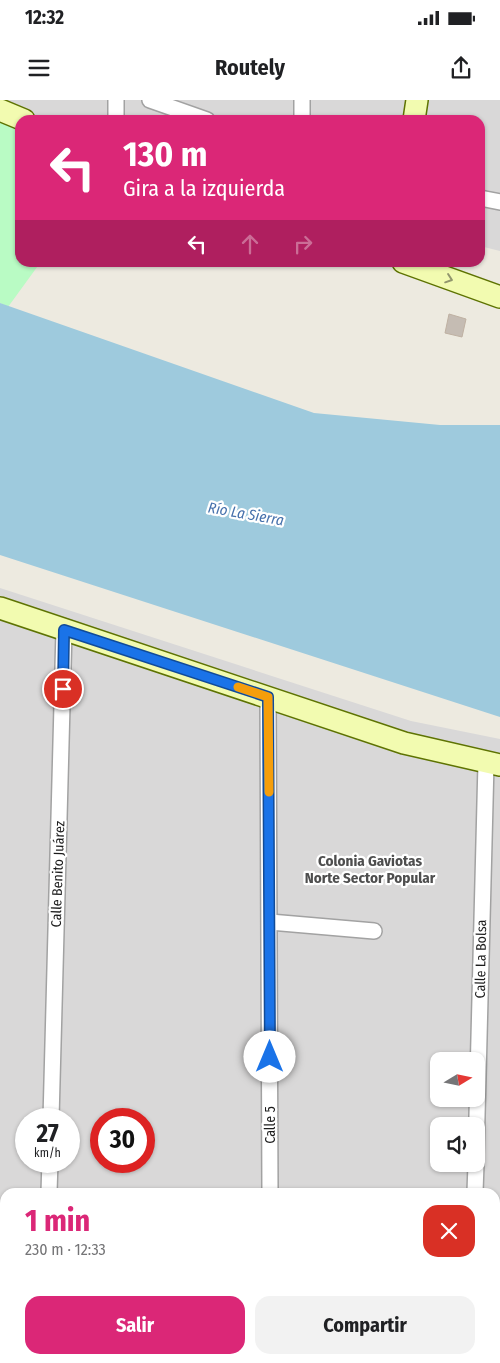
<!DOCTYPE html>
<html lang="es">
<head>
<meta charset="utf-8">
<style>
	body { margin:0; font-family:"Fira Sans Condensed",sans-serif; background:#f2f2f2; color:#202124; height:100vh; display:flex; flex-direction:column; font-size:19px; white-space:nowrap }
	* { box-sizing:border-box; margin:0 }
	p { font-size:16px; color:#757577 }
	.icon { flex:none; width:28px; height:28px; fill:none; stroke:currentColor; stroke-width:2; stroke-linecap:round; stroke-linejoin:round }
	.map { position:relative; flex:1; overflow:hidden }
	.side { position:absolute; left:0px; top:1088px; width:500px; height:176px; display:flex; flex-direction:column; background:#fff; border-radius:15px 15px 0 0; box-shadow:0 1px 4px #0004 }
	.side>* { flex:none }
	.guide { position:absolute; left:15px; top:15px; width:470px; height:152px; border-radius:15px; box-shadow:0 1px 4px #0004; background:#db2777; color:#fff; overflow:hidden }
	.needle { width:32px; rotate:80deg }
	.fabs { position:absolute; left:430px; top:952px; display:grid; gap:10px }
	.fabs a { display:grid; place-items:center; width:55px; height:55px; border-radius:10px; background:#fff; box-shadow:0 1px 4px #0004; font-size:25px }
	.speed { position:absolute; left:15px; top:1008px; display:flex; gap:10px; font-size:25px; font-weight:700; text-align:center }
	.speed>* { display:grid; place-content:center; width:65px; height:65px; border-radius:50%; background:#fff; box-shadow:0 1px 4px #0004; line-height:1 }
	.speed small { font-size:12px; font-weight:400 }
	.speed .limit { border:8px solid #d22; background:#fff; color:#111 }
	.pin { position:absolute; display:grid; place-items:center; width:42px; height:42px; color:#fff; margin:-21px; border:2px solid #fff; border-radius:50%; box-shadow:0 1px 5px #0007 }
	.me { position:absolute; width:55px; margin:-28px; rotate:0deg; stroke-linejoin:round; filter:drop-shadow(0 0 4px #0008) }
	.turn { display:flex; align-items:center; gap:18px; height:105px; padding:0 25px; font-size:22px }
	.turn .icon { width:65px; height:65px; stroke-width:2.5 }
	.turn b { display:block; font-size:35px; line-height:42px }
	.lanes { display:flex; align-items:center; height:48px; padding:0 25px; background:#0003; justify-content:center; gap:25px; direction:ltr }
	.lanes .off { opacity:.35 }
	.round { display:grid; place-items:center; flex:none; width:52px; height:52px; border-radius:15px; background:#f2f2f2 }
	.headline { display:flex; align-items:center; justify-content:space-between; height:85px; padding:0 25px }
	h1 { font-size:30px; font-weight:700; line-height:38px; color:#db2777 }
	.cta { display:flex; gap:10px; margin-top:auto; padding:10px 25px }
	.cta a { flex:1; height:58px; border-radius:15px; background:#db2777; color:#fff; font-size:20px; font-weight:700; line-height:58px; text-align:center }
	.cta a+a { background:#f2f2f2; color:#202124 }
	.status { display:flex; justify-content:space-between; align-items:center; height:35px; padding:0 25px; background:#fff; direction:ltr }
	.status svg { height:14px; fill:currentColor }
	header { display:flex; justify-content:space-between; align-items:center; height:65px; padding:0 25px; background:#fff; font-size:22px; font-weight:700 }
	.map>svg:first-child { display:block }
	.residential { fill:#d9d8d8; fill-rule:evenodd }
	.park { fill:#b9fbc4 }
	.water { fill:#9ecadd }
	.building { fill:#c5bcb3; stroke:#bfb1a2 }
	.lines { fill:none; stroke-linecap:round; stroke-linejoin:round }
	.street-casing { stroke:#a2a2a2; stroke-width:18 }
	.secondary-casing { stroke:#5e7302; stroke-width:24 }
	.primary-casing { stroke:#926d00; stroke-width:26 }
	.street { stroke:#fff; stroke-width:15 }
	.secondary { stroke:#f2fbb0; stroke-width:21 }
	.primary { stroke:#fed894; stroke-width:24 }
	.oneway { stroke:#91966d }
	.route-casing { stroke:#114b97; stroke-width:12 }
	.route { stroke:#1a73e8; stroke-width:9 }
	.slow { stroke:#f59e0b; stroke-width:9 }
	.labels { text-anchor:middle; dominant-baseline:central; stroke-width:4.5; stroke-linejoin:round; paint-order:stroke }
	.street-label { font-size:14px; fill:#1b1b1b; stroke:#fff }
	.water-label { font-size:15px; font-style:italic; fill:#4671ac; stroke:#fff }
	.neighbourhood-label { font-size:15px; font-weight:bold; fill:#4e4e4e; stroke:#fff }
</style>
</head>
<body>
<div class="status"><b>12:32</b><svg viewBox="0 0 49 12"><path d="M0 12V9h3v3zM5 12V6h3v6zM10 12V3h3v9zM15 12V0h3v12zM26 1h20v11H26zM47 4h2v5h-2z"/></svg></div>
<header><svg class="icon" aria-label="menu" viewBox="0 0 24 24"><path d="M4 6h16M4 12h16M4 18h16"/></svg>Routely<svg class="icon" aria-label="share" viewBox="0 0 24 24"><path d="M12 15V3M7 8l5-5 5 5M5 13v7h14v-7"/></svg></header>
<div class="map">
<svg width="500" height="1263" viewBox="0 0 500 1263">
	<rect width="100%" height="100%" fill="#edeae0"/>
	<!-- residential -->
	<g class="residential">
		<path d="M0,0H500V151L480,146V20H29Z"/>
		<path d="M0,488L411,621L500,639V1263H0ZM439,961H476V999H439ZM26,1019H69V1061H26ZM101,1019H144V1061H101ZM439,1026H476V1064H439ZM5,1092H495V1259H5Z"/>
	</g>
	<!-- park -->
	<path class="park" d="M0,10L20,20V162L40,163L8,207L0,203Z"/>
	<!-- water -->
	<path class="water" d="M0,203L314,313L440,325H500V617L0,455Z"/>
	<!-- building -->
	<path class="building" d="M449,214L466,219L462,237L445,233Z"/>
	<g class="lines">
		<defs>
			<g id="street">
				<path d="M150,0L207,20"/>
				<path d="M302,0V20"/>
				<path d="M116,20V0"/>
				<path d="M480,98L500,102"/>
				<path d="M268,597L270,1092"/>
				<path d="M270,822L374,831"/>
				<path d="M51,1019L64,530"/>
				<path d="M476,1055L486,663"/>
				<path d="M49,1092L50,1061"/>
				<path d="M475,1092L476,1064"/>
				<path d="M271,1259V1263"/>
				<path d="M471,1263V1259"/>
			</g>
			<g id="secondary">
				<path d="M0,10L24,20"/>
				<path d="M414,20L417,0"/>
				<path d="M403,162L500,197"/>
				<path d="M0,508L404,643L500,665"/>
				<path d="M0,1170L5,1172"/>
				<path d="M203,1259L216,1263"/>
			</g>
			<g id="primary">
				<path d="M0,1213L5,1215"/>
				<path d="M0,1244L5,1246"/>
				<path d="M32,1259L41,1263"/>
				<path d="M97,1259L108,1263"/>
			</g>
		</defs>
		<!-- street casing -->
		<use href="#street" class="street-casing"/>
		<!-- secondary casing -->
		<use href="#secondary" class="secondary-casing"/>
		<!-- primary casing -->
		<use href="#primary" class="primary-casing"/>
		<!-- street -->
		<use href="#street" class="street"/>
		<!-- secondary -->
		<use href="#secondary" class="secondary"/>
		<!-- primary -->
		<use href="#primary" class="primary"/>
	</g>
	<!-- one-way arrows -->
	<defs><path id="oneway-chevron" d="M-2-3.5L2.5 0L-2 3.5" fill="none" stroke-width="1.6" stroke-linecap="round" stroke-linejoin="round" transform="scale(1.25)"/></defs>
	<use class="oneway" href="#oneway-chevron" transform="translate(449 179) rotate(19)"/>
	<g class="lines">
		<defs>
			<path id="route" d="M63,589L64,530L268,597L270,957"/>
		</defs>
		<!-- route casing -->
		<use href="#route" class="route-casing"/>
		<!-- route -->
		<use href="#route" class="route"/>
		<!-- slow -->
		<path class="slow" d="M238,587L268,597L269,692"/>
	</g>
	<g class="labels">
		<!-- street labels -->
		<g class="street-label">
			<text transform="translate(58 774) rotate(-88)">Calle Benito Juárez</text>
			<text transform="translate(481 859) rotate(-89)">Calle La Bolsa</text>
			<text transform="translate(270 1025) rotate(-90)">Calle 5</text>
		</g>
		<!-- water labels -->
		<g class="water-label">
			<text transform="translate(246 414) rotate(10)">Río La Sierra</text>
		</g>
		<!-- neighbourhood labels -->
		<g class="neighbourhood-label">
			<text x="370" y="761">Colonia Gaviotas<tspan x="370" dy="17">Norte Sector Popular</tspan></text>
		</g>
	</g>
</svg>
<div class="fabs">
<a><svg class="needle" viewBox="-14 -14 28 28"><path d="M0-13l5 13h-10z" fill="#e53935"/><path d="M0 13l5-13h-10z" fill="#757577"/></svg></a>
<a><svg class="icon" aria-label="sound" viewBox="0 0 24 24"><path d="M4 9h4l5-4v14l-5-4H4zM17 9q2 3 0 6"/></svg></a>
</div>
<div class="speed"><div>27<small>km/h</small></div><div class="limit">30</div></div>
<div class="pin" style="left:63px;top:589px;background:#d93025"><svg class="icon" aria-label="arrive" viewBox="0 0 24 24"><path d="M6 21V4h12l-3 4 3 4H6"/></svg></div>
<svg class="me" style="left:270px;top:957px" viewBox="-20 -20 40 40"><circle r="19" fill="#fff"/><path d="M0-13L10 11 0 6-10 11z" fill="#1a73e8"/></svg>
<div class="guide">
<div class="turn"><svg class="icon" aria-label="left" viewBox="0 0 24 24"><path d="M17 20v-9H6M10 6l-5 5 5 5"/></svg><div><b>130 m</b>Gira a la izquierda</div></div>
<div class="lanes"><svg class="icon" aria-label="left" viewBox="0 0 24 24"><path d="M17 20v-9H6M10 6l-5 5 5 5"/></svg><svg class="icon off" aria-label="ahead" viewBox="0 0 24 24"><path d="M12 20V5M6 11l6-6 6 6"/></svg><svg class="icon off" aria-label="right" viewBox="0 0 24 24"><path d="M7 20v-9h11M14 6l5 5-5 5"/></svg></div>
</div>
<section class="side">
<div class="headline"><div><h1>1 min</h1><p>230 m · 12:33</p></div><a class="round" style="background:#d93025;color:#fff"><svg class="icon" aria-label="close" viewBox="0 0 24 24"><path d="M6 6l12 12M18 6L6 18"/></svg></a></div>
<div class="cta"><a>Salir</a><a>Compartir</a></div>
</section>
</div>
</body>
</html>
